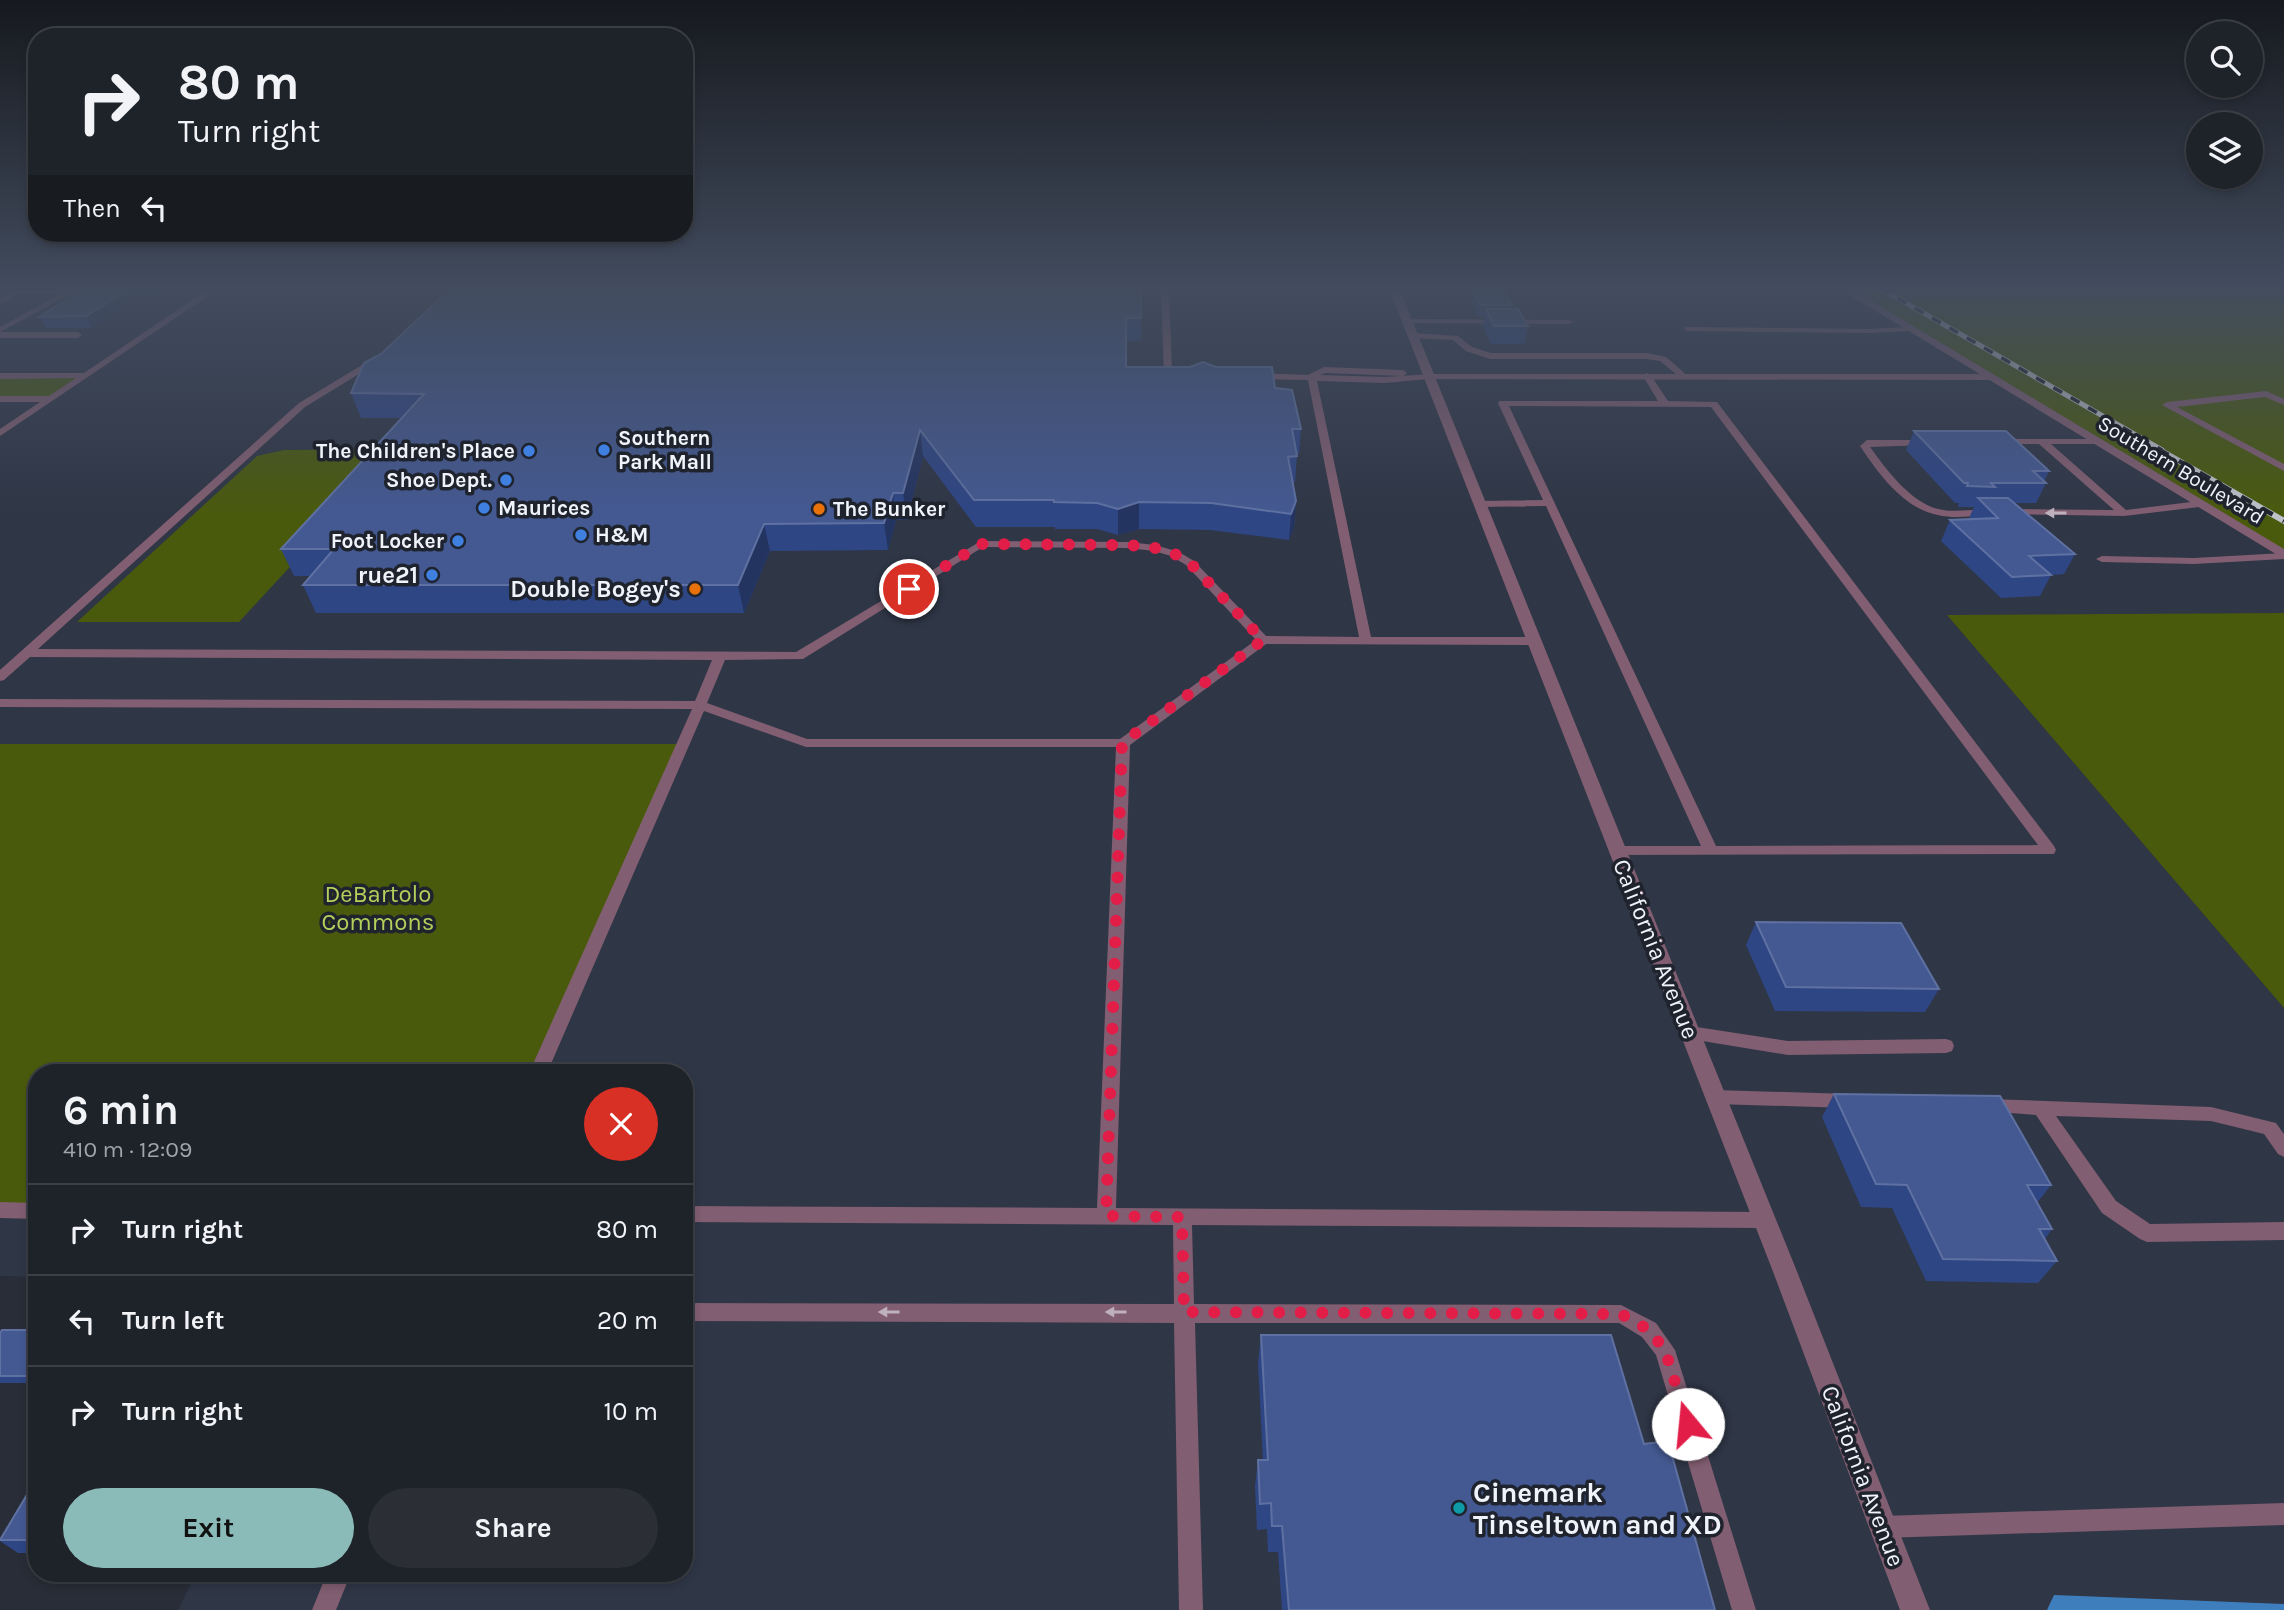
<!DOCTYPE html>
<html lang="en">
<head>
<meta charset="utf-8">
<style>
	body { margin:0; font-family:Karla,sans-serif; background:#2b2f35; color:#f1f3f6; height:100vh; display:flex; flex-direction:column; font-size:26px; white-space:nowrap }
	* { box-sizing:border-box; margin:0 }
	p { font-size:23px; color:#a1a4a8 }
	.icon { flex:none; width:38px; height:38px; fill:none; stroke:currentColor; stroke-width:2; stroke-linecap:round; stroke-linejoin:round }
	.map { position:relative; flex:1; overflow:hidden }
	.sheet { position:absolute; left:28px; top:1064px; width:665px; height:518px; display:flex; flex-direction:column; background:#1e2229; border-radius:28px; box-shadow:0 4px 10px #0003,0 0 0 2px #3c3f46 }
	.sheet>* { flex:none }
	.top-card { position:absolute; left:28px; top:28px; width:665px; height:214px; border-radius:28px; box-shadow:0 4px 10px #0003,0 0 0 2px #3c3f46; background:#1e2229; color:#f1f3f6; overflow:hidden }
	.controls { position:absolute; left:2186px; top:21px; display:grid; gap:14px }
	.controls a { display:grid; place-items:center; width:77px; height:77px; border-radius:50%; background:#1e2229; box-shadow:0 4px 10px #0003,0 0 0 2px #3c3f46; font-size:35px }
	.pin { position:absolute; display:grid; place-items:center; width:60px; height:60px; color:#fff; margin:-30px; border:4px solid #fff; border-radius:50%; box-shadow:0 2px 7px #0007 }
	.me { position:absolute; width:77px; margin:-38px; rotate:343deg; stroke-linejoin:round; filter:drop-shadow(0 0 5px #0008) }
	.turn { display:flex; align-items:center; gap:24px; height:147px; padding:0 35px; font-size:32px }
	.turn .icon { width:91px; height:91px; stroke-width:2.5 }
	.turn b { display:block; font-size:49px; line-height:60px }
	.then { display:flex; align-items:center; height:66px; padding:0 35px; background:#0003; gap:14px; font-size:26px }
	.round { display:grid; place-items:center; flex:none; width:74px; height:74px; border-radius:37px; background:#2b2f35 }
	.summary { display:flex; align-items:center; justify-content:space-between; height:119px; padding:0 35px }
	h1 { font-size:42px; font-weight:700; line-height:52px }
	.cta { display:flex; gap:14px; margin-top:auto; padding:14px 35px }
	.cta a { flex:1; height:80px; border-radius:42px; background:#8bbbb9; color:#111; font-size:28px; font-weight:700; line-height:80px; text-align:center }
	.cta a+a { background:#2b2f35; color:#f1f3f6 }
	ul { padding:0; list-style:none }
	li { display:flex; align-items:center; gap:21px; height:91px; padding:0 35px; border-top:2px solid #3c3f46 }
	li div { flex:1 }
	li b { display:block; font-size:26px }
	li em { font-style:normal }
	.map>svg:first-child { display:block }
	.built { fill:#2f3646 }
	.green { fill:#4a5a0d }
	.water { fill:#3f7ebd }
	.lines { fill:none; stroke-linecap:round; stroke-linejoin:round }
	.service { fill:#815e71; fill-rule:evenodd }
	.minor { fill:#815e71; fill-rule:evenodd }
	.tertiary { fill:#815e71; fill-rule:evenodd }
	.rail-far1-casing { stroke:#bec2c9; stroke-width:5 }
	.rail-casing { stroke:#bec2c9; stroke-width:6 }
	.rail-far1 { stroke:#1f232d; stroke-width:3.5; stroke-dasharray:10; stroke-linecap:butt }
	.rail { stroke:#1f232d; stroke-width:4.5; stroke-dasharray:12; stroke-linecap:butt }
	.wall { fill:#2f4685 }
	.shaded-wall { fill:#243460 }
	.building { fill:#445991; stroke:#5f71a2; stroke-width:2 }
	.oneway { fill:#beb0bc }
	.route { stroke:#e11d48; stroke-width:12; stroke-dasharray:0 21.6 }
	.shop-dot { fill:#3f7fe0; stroke:#1f232d; stroke-width:2.5 }
	.food-dot { fill:#e8710a; stroke:#1f232d; stroke-width:2.5 }
	.culture-dot { fill:#0f9aa8; stroke:#1f232d; stroke-width:2.5 }
	.labels { text-anchor:middle; dominant-baseline:central; stroke-width:7; stroke-linejoin:round; paint-order:stroke }
	.far-poi-label { font-size:21px; font-weight:bold; fill:#f0f3fa; stroke:#1f232d; text-anchor:start }
	.far-street-label { font-size:21px; fill:#f0f3fa; stroke:#1f232d }
	.poi-label { font-size:24px; font-weight:bold; fill:#f0f3fa; stroke:#1f232d; text-anchor:end }
	.park-label { font-size:24px; fill:#b3d05b; stroke:#1f232d }
	.street-label { font-size:24px; fill:#f0f3fa; stroke:#1f232d }
	.near-poi-label { font-size:28px; font-weight:bold; fill:#f0f3fa; stroke:#1f232d; text-anchor:start }
</style>
</head>
<body>
<div class="map">
<svg width="2284" height="1610" viewBox="0 0 2284 1610">
	<rect width="100%" height="100%" fill="#282d37"/>
	<!-- built -->
	<path class="built" d="M0,288H1843L2284,555V613L1948,616L2284,1008V1610H178L196,1573H684V1073H37V1277L0,1276Z"/>
	<!-- green -->
	<g class="green">
		<path d="M1843,288H2284V555Z"/>
		<path d="M84,375L50,399H0V376Z"/>
		<path d="M399,449L239,622H77L257,456L284,450Z"/>
		<path d="M2284,613V1008L1947,615Z"/>
		<path d="M0,744H682L538,1073H37V1211L0,1210Z"/>
	</g>
	<!-- water -->
	<path class="water" d="M2054,1595L2284,1604V1610H2047Z"/>
	<g class="lines">
		<!-- service -->
		<g class="service">
			<path d="M72,288H82L0,332V327L60,294H18L0,304V299L16,290H68Z"/>
			<path d="M210,288H220L0,436V429L40,402H0V396H49L76,378L0,379V373H84Z"/>
			<path d="M1161,288H1169L1172,373L1181,376L1177,379L1164,376Z"/>
			<path d="M1447,288H1569L1565,290H1451Z"/>
			<path d="M1407,319L1569,320L1573,322L1569,324L1404,323L1403,321Z"/>
			<path d="M1685,327L1870,329L1910,327L1914,329L1910,331L1870,333L1688,331L1684,329Z"/>
			<path d="M0,332H78L82,335L78,338H0Z"/>
			<path d="M1412,333L1458,336L1472,347L1491,353H1647L1666,357L1689,377L1682,379L1660,361L1647,359H1490L1466,351L1453,340L1409,338L1408,336Z"/>
			<path d="M377,356L380,357V361L305,407L38,649L796,652L981,541L1128,542L1155,545L1179,552L1194,561L1266,636L1359,637L1308,380L1257,379L1253,376L1257,373L1308,375L1324,367L1403,370L1407,373L1403,376L1325,373L1320,375L1385,377L1431,374L1432,376L1428,379L1385,383L1317,381L1371,637H1532L1538,641L1532,645L1266,644L1130,745L1116,1208L1764,1212L1771,1214L1773,1220L1771,1226L1764,1228L1192,1225L1194,1304L1621,1305L1656,1323L1675,1350L1756,1610H1732L1656,1355L1642,1337L1619,1323H1195L1203,1610H1179L1174,1323L684,1321V1303L1174,1304L1173,1225L684,1222V1206L1097,1208L1116,747H806L704,711L547,1073H529L692,709L0,707V699L695,701L712,660L30,657L4,680L0,681V670L299,403ZM983,547L1128,548L1154,551L1171,556L1186,565L1256,640L1120,739H807L707,703L725,660L803,659Z"/>
			<path d="M1647,373L1650,374L1668,401L1717,402L2054,846L2056,850L2054,854L1611,855L1609,851L1611,847L1616,846H1701L1546,506L1479,507L1474,504L1479,501L1543,500L1498,403L1500,401H1658L1643,376ZM1509,406L1711,407L2038,845L1716,846Z"/>
			<path d="M2266,391L2284,399V405L2265,397L2177,407L2284,464V471L2162,405L2167,402Z"/>
			<path d="M1999,439H2099V443L2096,444H2051L2126,510L2199,501L2204,504L2199,507L2124,516L2004,514V510L2008,509L2114,510L2039,444H1996L1994,442Z"/>
			<path d="M1867,440H1930L1932,442L1927,445L1870,447C1886,469 1910,502 1938,509C1954,513 1972,509 1988,509L1993,512L1988,515C1971,516 1954,519 1938,515C1904,509 1878,473 1860,446Z"/>
			<path d="M2284,553V559L2194,564L2102,562L2096,559L2102,556L2194,558Z"/>
			<path d="M1690,1026L1788,1041L1946,1039L1952,1041L1954,1046L1952,1051L1946,1053L1788,1055L1684,1038L1682,1033L1684,1028Z"/>
			<path d="M1715,1090L1850,1094L1856,1096L1859,1101L1856,1106L1850,1108L1715,1104L1709,1102L1706,1097L1709,1092Z"/>
			<path d="M1989,1099L2211,1107L2276,1123L2284,1134V1157L2278,1154L2264,1134L2211,1121L2056,1116L2116,1201L2150,1224L2284,1222V1240L2147,1242L2140,1239L2102,1213L2036,1115L1983,1111L1980,1106L1983,1101Z"/>
			<path d="M0,1202L37,1203V1219L0,1218Z"/>
			<path d="M2284,1503V1525L1883,1538L1875,1535L1872,1527L1875,1519L1883,1516Z"/>
			<path d="M327,1573H351L336,1610H312Z"/>
		</g>
		<!-- minor -->
		<path class="minor" d="M1424,374H1991L1997,377L1991,380L1428,379L1424,378Z"/>
		<!-- tertiary -->
		<g class="tertiary">
			<path d="M1389,288H1399L1796,1269L1930,1610H1900L1772,1269Z"/>
			<path d="M1838,288H1850L2284,549V559Z"/>
		</g>
		<defs>
			<path id="rail-far1" d="M1880,288L2162,450"/>
			<path id="rail" d="M2158,449L2284,521"/>
		</defs>
		<!-- rail-far1 casing -->
		<use href="#rail-far1" class="rail-far1-casing"/>
		<!-- rail casing -->
		<use href="#rail" class="rail-casing"/>
		<!-- rail-far1 -->
		<use href="#rail-far1" class="rail-far1"/>
		<!-- rail -->
		<use href="#rail" class="rail"/>
	</g>
	<!-- wall -->
	<g class="wall">
		<path d="M93,288H175L163,296H129L132,302L92,328H46L39,317L95,291Z"/>
		<path d="M1141,288V341H1126V367L1275,388L1301,429L1299,454H1297L1295,482H1293L1296,501L1294,527L1289,540L1210,530L1139,529L1118,535L1097,529H1055V527H976L923,456L907,520H896L888,550L770,551L744,613H316L303,585L310,576H294L281,549L401,418H361L351,393L381,354Z"/>
		<path d="M1471,288H1503L1512,305V309L1528,326L1524,344H1491L1483,326L1484,317H1478L1470,298Z"/>
		<path d="M1914,431L2049,471L2044,482L2046,483L2036,503H2015L2075,554L2064,574L2051,575L2040,596L2001,598L1941,541L1950,520L1970,519L1969,518L1974,507H1958L1959,503H1955L1906,450Z"/>
		<path d="M1756,922L1939,989L1925,1012L1775,1011L1746,945Z"/>
		<path d="M1834,1094L2051,1185L2037,1203L2052,1229L2045,1239L2057,1261L2038,1283L1926,1281L1892,1208L1861,1207L1822,1117Z"/>
		<path d="M0,1333L36,1383H0Z"/>
		<path d="M1261,1335L1644,1444L1715,1610H1282L1278,1552H1268L1267,1529L1257,1530L1255,1486L1258,1460H1263L1258,1363Z"/>
		<path d="M37,1478V1553H18L0,1541Z"/>
	</g>
	<!-- shaded-wall -->
	<g class="shaded-wall">
		<path d="M159,288H175L163,296Z"/>
		<path d="M126,291L132,302L92,328L86,316Z"/>
		<path d="M920,430L923,456L907,520L903,493Z"/>
		<path d="M893,493L896,520L888,550L884,523Z"/>
		<path d="M1296,501L1294,527L1289,540L1291,514Z"/>
		<path d="M1139,502V529L1118,535V509Z"/>
		<path d="M764,524L770,551L744,613L738,585Z"/>
		<path d="M37,1363L36,1383L28,1376Z"/>
	</g>
	<!-- building -->
	<g class="building">
		<path d="M451,288H1141V318H1126V367H1190L1203,362L1216,367H1272L1275,388L1292,390L1301,429H1292L1297,456L1288,457L1296,501L1291,514L1211,503L1139,502L1118,509L1097,503L1054,502V500H974L920,430L903,493H893L884,523L764,524L738,585H303L334,549H281L424,394L351,393L364,363L381,354Z"/>
		<path d="M1472,288H1503L1512,305H1480Z"/>
		<path d="M81,291H126L86,316L39,317Z"/>
		<path d="M1486,309H1518L1528,326H1494Z"/>
		<path d="M1914,431H2006L2049,471H2033L2046,483H1991L1995,487L1967,486L1968,483H1964Z"/>
		<path d="M1978,498H2008L2075,554L2029,556L2051,575L2012,577L1950,520L1998,518Z"/>
		<path d="M1756,922L1901,923L1939,989L1786,987Z"/>
		<path d="M1834,1094L2000,1096L2051,1185H2027L2052,1229H2039L2057,1261L1943,1259L1907,1185L1876,1184Z"/>
		<path d="M2,1330H37V1363L28,1376H0V1333Z"/>
		<path d="M1261,1335H1611L1644,1444L1668,1441L1715,1610H1289L1282,1526H1272L1271,1503L1260,1504L1258,1460H1268Z"/>
		<path d="M37,1478V1540H0Z"/>
	</g>
	<!-- one-way arrows -->
	<defs><path id="oneway-solid" d="M-6-.8H1V-3.2L6.5 0L1 3.2V.8H-6Z" transform="scale(1.75)"/></defs>
	<g class="oneway">
		<use href="#oneway-solid" transform="translate(2056 513) rotate(-180)"/>
		<use href="#oneway-solid" transform="translate(889 1312) rotate(-180)"/>
		<use href="#oneway-solid" transform="translate(1116 1312) rotate(-180)"/>
	</g>
	<!-- sky -->
	<linearGradient id="sky" x2="0" y2="1"><stop stop-color="#16191e"/><stop offset="0.56" stop-color="#424c5e"/><stop offset="1" stop-color="#424c5e" stop-opacity="0"/></linearGradient>
	<rect width="2284" height="514" fill="url(#sky)"/>
	<g class="lines">
		<!-- route -->
		<path class="route" d="M909,589L981,544L1128,545L1156,548L1175,554L1190,563L1263,640L1122,743L1106,1216L1182,1217L1184,1312L1621,1314L1649,1330L1665,1350L1688,1424"/>
	</g>
	<!-- markers -->
	<g class="shop-dot">
		<circle cx="604" cy="450" r="7"/>
		<circle cx="529" cy="451" r="7"/>
		<circle cx="506" cy="480" r="7"/>
		<circle cx="484" cy="508" r="7"/>
		<circle cx="581" cy="535" r="7"/>
		<circle cx="458" cy="541" r="7"/>
		<circle cx="432" cy="575" r="7"/>
	</g>
	<g class="food-dot">
		<circle cx="819" cy="509" r="7"/>
		<circle cx="695" cy="589" r="7"/>
	</g>
	<circle class="culture-dot" cx="1459" cy="1508" r="7"/>
	<g class="labels">
		<!-- far-poi labels -->
		<g class="far-poi-label">
			<text x="618" y="438">Southern<tspan x="618" dy="24">Park Mall</tspan></text>
			<text x="515" y="451" text-anchor="end">The Children's Place</text>
			<text x="492" y="480" text-anchor="end">Shoe Dept.</text>
			<text x="498" y="508">Maurices</text>
			<text x="833" y="509">The Bunker</text>
			<text x="595" y="535">H&amp;M</text>
			<text x="444" y="541" text-anchor="end">Foot Locker</text>
		</g>
		<!-- far-street labels -->
		<g class="far-street-label">
			<text transform="translate(2181 470) rotate(31)">Southern Boulevard</text>
		</g>
		<!-- poi labels -->
		<g class="poi-label">
			<text x="418" y="575">rue21</text>
			<text x="681" y="589">Double Bogey's</text>
		</g>
		<!-- park labels -->
		<g class="park-label">
			<text x="378" y="894">DeBartolo<tspan x="378" dy="28">Commons</tspan></text>
		</g>
		<!-- street labels -->
		<g class="street-label">
			<text transform="translate(1656 949) rotate(68)">California Avenue</text>
			<text transform="translate(1863 1476) rotate(69)">California Avenue</text>
		</g>
		<!-- near-poi labels -->
		<g class="near-poi-label">
			<text x="1473" y="1492">Cinemark<tspan x="1473" dy="32">Tinseltown and XD</tspan></text>
		</g>
	</g>
</svg>
<div class="controls">
<a><svg class="icon" aria-label="search" viewBox="0 0 24 24"><circle cx="10" cy="10" r="6"/><path d="M15 15l6 6"/></svg></a>
<a><svg class="icon" aria-label="layers" viewBox="0 0 24 24"><path d="M12 4l9 5-9 5-9-5zM3 14l9 5 9-5"/></svg></a>
</div>
<div class="pin" style="left:909px;top:589px;background:#d93025"><svg class="icon" aria-label="arrive" viewBox="0 0 24 24"><path d="M6 21V4h12l-3 4 3 4H6"/></svg></div>
<svg class="me" style="left:1688px;top:1424px" viewBox="-20 -20 40 40"><circle r="19" fill="#fff"/><path d="M0-13L10 11 0 6-10 11z" fill="#e11d48"/></svg>
<div class="top-card">
<div class="turn"><svg class="icon" aria-label="right" viewBox="0 0 24 24"><path d="M7 20v-9h11M14 6l5 5-5 5"/></svg><div><b>80 m</b>Turn right</div></div>
<div class="then">Then<svg class="icon" aria-label="left" viewBox="0 0 24 24"><path d="M17 20v-9H6M10 6l-5 5 5 5"/></svg></div>
</div>
<section class="sheet">
<div class="summary"><div><h1>6 min</h1><p>410 m · 12:09</p></div><a class="round" style="background:#d93025;color:#fff"><svg class="icon" aria-label="close" viewBox="0 0 24 24"><path d="M6 6l12 12M18 6L6 18"/></svg></a></div>
<ul>
<li><svg class="icon" aria-label="right" viewBox="0 0 24 24"><path d="M7 20v-9h11M14 6l5 5-5 5"/></svg><div><b>Turn right</b></div><em>80 m</em></li>
<li><svg class="icon" aria-label="left" viewBox="0 0 24 24"><path d="M17 20v-9H6M10 6l-5 5 5 5"/></svg><div><b>Turn left</b></div><em>20 m</em></li>
<li><svg class="icon" aria-label="right" viewBox="0 0 24 24"><path d="M7 20v-9h11M14 6l5 5-5 5"/></svg><div><b>Turn right</b></div><em>10 m</em></li>
</ul>
<div class="cta"><a>Exit</a><a>Share</a></div>
</section>
</div>
</body>
</html>
